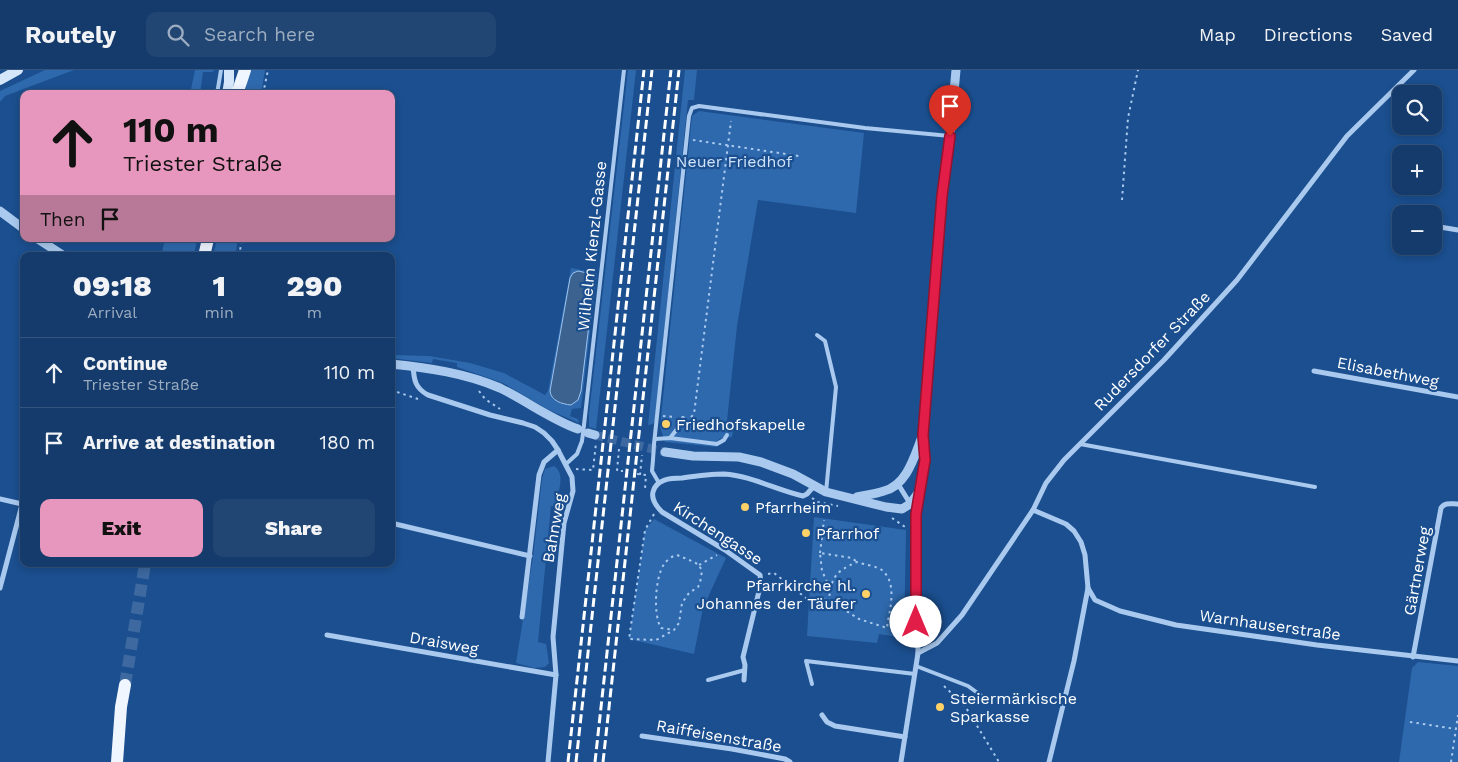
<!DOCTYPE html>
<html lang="en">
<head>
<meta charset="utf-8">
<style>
	body { margin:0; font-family:"Work Sans",sans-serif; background:#214673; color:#f1f3f6; height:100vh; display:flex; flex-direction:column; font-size:19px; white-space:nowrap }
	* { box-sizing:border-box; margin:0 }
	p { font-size:16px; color:#9dadc1 }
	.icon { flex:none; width:28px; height:28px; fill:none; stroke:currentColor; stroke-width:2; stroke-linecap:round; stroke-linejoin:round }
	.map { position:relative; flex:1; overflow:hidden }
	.panel { position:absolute; left:20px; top:182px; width:375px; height:315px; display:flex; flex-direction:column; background:#143b6b; border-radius:10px; box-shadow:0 2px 8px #0003,0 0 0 1px #33557e }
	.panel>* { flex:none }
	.hud { position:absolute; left:20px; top:20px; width:375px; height:152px; border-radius:10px; box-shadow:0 2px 8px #0003,0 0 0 1px #33557e; background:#e797bd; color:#111; overflow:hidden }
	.buttons { position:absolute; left:1392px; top:15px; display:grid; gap:10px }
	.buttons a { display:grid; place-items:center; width:50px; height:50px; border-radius:10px; background:#143b6b; box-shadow:0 2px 8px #0003,0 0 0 1px #33557e; font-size:25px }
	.pin { position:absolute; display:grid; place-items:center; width:42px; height:42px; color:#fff; margin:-51px -21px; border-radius:50% 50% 50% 0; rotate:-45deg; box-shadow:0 0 5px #0007 }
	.pin .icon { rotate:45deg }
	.me { position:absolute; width:55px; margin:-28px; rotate:0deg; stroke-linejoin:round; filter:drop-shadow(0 0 4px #0008) }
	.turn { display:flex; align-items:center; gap:18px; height:105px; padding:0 20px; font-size:22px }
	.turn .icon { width:65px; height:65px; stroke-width:2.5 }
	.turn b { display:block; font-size:35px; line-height:42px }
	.then { display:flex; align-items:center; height:48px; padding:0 20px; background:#0003; gap:10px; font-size:19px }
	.eta { display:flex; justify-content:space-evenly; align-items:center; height:85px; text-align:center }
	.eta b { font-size:30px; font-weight:800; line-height:35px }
	.action { display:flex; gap:10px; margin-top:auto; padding:10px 20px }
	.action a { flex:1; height:58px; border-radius:10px; background:#e797bd; color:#111; font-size:20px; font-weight:800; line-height:58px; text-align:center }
	.action a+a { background:#214673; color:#f1f3f6 }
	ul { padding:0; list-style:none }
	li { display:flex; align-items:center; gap:15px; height:70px; padding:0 20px; border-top:1px solid #33557e }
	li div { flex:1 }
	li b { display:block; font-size:19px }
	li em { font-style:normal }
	header { display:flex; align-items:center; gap:30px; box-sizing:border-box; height:70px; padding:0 25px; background:#143b6b; border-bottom:1px solid #33557e }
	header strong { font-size:24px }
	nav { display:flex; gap:28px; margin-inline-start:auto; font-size:18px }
	.search { width:350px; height:45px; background:#214673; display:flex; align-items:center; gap:12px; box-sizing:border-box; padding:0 18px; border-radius:10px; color:#9dadc1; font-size:19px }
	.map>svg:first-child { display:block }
	.green { fill:#2e69ad }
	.water { fill:#3c6290; stroke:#9cc4f0 }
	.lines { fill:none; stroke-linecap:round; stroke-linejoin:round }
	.tertiary-tunnel { stroke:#3d69a0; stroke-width:9; stroke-dasharray:9 4.5; stroke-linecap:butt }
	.primary-tunnel { stroke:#3d69a0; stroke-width:12; stroke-dasharray:12 6; stroke-linecap:butt }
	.path { stroke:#a9c9ee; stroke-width:2; stroke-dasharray:2.5 4; stroke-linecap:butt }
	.service { stroke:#a9c9ee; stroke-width:4 }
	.minor { stroke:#a9c9ee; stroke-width:5 }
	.tertiary { stroke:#a9c9ee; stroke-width:9 }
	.secondary { stroke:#d6e6fa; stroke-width:10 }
	.primary { stroke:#f0f6ff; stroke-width:12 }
	.rail { stroke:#fff; stroke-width:3; stroke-dasharray:9 4; stroke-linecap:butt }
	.service-bridge { stroke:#a9c9ee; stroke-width:4 }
	.route-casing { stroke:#92132f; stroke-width:12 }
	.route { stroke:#e11d48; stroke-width:9 }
	.poi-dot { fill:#ffd166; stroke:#1b4f8f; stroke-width:2 }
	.labels { text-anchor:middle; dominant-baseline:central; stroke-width:4.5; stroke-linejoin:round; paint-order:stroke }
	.park-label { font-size:16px; fill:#cfe3fa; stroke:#1b4f8f }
	.street-label { font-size:16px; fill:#fff; stroke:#1b4f8f }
	.poi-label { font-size:16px; fill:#fff; stroke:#1b4f8f; text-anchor:start }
</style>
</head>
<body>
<header>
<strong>Routely</strong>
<div class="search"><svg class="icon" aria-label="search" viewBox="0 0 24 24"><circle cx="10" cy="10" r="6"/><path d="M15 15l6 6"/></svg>Search here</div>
<nav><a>Map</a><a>Directions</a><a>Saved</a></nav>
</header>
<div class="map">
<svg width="1458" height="692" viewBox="0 0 1458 692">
	<rect width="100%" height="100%" fill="#1b4f8f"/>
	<!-- green -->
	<g class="green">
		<path d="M45,0H74L5,26L0,32V21Z"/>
		<path d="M195,0H214L213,2H203L200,24H190Z"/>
		<path d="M249,0H265L261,24H245Z"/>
		<path d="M628,0H636L596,359L589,357V344Z"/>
		<path d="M685,0H697L694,30H688L655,350L653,354L648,355Z"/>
		<path d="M699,41L864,63L856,143L758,130L737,256L726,360L733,361L732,367L719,369L717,377L665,372L660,357L692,46Z"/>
		<path d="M165,169H197L195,180L191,186H161Z"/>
		<path d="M217,169H238L235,186H213Z"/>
		<path d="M571,198L597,203L581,338L572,339L570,346L578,349L579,353L549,340L503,313L457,297V293L433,289L432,293L391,288V285L429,286L470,293L504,303L545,325L548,321Z"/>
		<path d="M554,396C567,405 557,423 555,437L551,436L538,572L546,574L549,593L545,597L534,598L516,593L533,487L542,409L545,399Z"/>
		<path d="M814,447L906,460L904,568L879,564L877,573L807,566Z"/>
		<path d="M654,449L726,488L703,538L694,584L629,569L645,460Z"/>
		<path d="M1418,592L1458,596V692H1399L1412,598Z"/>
	</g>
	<!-- water -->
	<path class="water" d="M578,201C586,203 594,203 594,213L581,321L578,330L571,335C562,334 551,331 550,321L570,208L573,203Z"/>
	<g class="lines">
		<!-- tertiary-tunnel -->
		<path class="tertiary-tunnel" d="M595,365L665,382"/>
		<!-- primary-tunnel -->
		<path class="primary-tunnel" d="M125,615L145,494"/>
		<!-- path -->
		<g class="path">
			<path d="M263,24L268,0"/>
			<path d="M693,70L799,86"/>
			<path d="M1122,130L1128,48L1138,0"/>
			<path d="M239,186L242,169"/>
			<path d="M391,320L418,329"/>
			<path d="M479,321L485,329L500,339"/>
			<path d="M663,346L676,347"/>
			<path d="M691,347L694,344L731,51"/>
			<path d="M619,379L617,401H623"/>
			<path d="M576,399L593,400L596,373"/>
			<path d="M637,404L646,405L645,419"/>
			<path d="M640,405L642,385"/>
			<path d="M812,428L818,432L838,436"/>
			<path d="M654,444L645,460L629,569L656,570L674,560L679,553L682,533L689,523L698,517L700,513L702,501L699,495L694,492L677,485C672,486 667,490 664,494C655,508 653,545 661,558L674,560"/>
			<path d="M892,448L908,459"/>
			<path d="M820,483L824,450"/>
			<path d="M699,495L717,485"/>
			<path d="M768,504L774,503L806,528L829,530L859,549L887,558C889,541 898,515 883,501C878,496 865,495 857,492C836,501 831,507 829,530"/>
			<path d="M830,518L822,501L820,483L852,488L857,492"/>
			<path d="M944,616L965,636L999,692"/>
			<path d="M1410,652L1456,659"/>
			<path d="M1451,692L1458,645"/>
		</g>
		<!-- service -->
		<g class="service">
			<path d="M217,24L221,0"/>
			<path d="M817,265L825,271L836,317L826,422"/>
			<path d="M584,355L624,0"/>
			<path d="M670,368L681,354L683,348"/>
			<path d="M655,369L670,368L717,374L724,370L727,365"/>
			<path d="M654,374L689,46L692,38L699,36L865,58L950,66"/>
			<path d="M1080,374L1315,417"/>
			<path d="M653,390L652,401L659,413"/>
			<path d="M566,394L577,384L582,371"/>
			<path d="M916,596L968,616L990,632"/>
			<path d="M708,610L745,600"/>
			<path d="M812,614L806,591L915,604"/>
		</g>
		<!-- minor -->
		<g class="minor">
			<path d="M1434,156L1458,160"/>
			<path d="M413,296C414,310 415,318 428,325L490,345L523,353L535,357L544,363L552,371L558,380L572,407L573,421L564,453L553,567L556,605L548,692"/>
			<path d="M1314,301L1458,327"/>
			<path d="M898,414L911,435"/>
			<path d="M0,429L22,434"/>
			<path d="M1033,440L1066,454L1074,461L1081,472L1085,485L1088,518L1074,591L1049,692"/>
			<path d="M391,453L530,486"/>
			<path d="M0,518L24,427"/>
			<path d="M1088,518L1095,530L1120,541L1176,555L1317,575L1458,591"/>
			<path d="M522,547L539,405L544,392L558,380"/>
			<path d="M327,565L556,605"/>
			<path d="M918,583L937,573L962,545L1033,440L1046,413L1064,390L1164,290L1237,210L1347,66L1414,0"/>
			<path d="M1413,587L1441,438C1445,432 1451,434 1458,434"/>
			<path d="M744,610L745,595L743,587L761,513L760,505L725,480L662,442C657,437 651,430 653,422C656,409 671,408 682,408C696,406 711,404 724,404C752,406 776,420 803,426L807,424L814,416"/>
			<path d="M822,645L827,652L835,656L905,667"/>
			<path d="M642,666L732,679L785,689L790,692"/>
			<path d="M901,692L918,583L916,444L918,426"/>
		</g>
		<!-- tertiary -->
		<g class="tertiary">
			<path d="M0,141L24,159"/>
			<path d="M38,169L64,186"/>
			<path d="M391,294C429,298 465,303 500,318C527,331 550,349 578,359"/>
			<path d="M588,363L595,365"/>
			<path d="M665,382L693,386L739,387L761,392L793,404L826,422L886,437L902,439L910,434L919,422L925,390L923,365L942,126L950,66L956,0"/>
			<path d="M857,427C866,425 875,424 884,421C907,415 914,387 922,367"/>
		</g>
		<!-- secondary -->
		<g class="secondary">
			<path d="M0,10L18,0"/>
			<path d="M227,24L229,12V0"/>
		</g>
		<!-- primary -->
		<g class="primary">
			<path d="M237,24L245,0"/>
			<path d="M204,186L208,169"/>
			<path d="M117,692L121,637L125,615"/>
		</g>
		<!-- rail -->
		<g class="rail">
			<path d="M568,692L644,0"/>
			<path d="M576,692L652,0"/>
			<path d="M595,692L671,0"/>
			<path d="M603,692L679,0"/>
		</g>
		<!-- service-bridge -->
		<g class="service-bridge">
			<path d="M582,371L584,355"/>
			<path d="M653,390L654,374"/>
		</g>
	</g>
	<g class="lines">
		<defs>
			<path id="route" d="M916,552V444L925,390L923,365L942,126L950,66"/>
		</defs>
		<!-- route casing -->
		<use href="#route" class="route-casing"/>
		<!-- route -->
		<use href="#route" class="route"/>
	</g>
	<!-- markers -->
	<g class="poi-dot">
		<circle cx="666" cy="354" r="5"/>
		<circle cx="745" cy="437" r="5"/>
		<circle cx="806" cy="463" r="5"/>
		<circle cx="866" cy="524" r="5"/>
		<circle cx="940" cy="637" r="5"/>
	</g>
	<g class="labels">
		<!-- park labels -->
		<g class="park-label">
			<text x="734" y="91">Neuer Friedhof</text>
		</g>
		<!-- street labels -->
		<g class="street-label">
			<text transform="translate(592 176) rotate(-84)">Wilhelm Kienzl-Gasse</text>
			<text transform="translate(1152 281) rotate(-46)">Rudersdorfer Straße</text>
			<text transform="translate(1388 302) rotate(11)">Elisabethweg</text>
			<text transform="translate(554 458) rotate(-80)">Bahnweg</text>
			<text transform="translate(718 463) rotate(33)">Kirchengasse</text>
			<text transform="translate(1417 501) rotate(-80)">Gärtnerweg</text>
			<text transform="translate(1270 555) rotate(8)">Warnhauserstraße</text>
			<text transform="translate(444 573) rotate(10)">Draisweg</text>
			<text transform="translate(719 666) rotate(10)">Raiffeisenstraße</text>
		</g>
		<!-- poi labels -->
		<g class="poi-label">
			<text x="676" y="354">Friedhofskapelle</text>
			<text x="755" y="437">Pfarrheim</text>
			<text x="816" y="463">Pfarrhof</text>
			<text x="856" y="515" text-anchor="end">Pfarrkirche hl.<tspan x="856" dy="18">Johannes der Täufer</tspan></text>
			<text x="950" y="628">Steiermärkische<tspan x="950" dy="18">Sparkasse</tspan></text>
		</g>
	</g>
</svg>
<div class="buttons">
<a><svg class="icon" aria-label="search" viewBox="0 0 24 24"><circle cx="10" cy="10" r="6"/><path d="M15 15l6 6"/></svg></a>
<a>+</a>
<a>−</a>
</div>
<div class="pin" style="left:950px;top:66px;background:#d93025"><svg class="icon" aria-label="arrive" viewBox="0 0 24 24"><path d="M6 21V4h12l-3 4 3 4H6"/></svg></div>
<svg class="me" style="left:916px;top:552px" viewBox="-20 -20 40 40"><circle r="19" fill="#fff"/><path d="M0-13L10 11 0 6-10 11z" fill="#e11d48"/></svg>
<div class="hud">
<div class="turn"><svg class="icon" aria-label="ahead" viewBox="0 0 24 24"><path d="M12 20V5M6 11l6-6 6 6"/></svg><div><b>110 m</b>Triester Straße</div></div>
<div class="then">Then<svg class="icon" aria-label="arrive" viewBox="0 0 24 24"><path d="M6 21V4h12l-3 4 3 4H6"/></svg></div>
</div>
<section class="panel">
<div class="eta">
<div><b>09:18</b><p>Arrival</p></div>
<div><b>1</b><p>min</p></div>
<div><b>290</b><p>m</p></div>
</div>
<ul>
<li><svg class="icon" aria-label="ahead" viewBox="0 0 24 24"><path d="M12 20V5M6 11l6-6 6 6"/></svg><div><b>Continue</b><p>Triester Straße</p></div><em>110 m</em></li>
<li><svg class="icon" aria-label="arrive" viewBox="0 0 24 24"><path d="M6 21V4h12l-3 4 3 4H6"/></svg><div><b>Arrive at destination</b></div><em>180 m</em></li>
</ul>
<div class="action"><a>Exit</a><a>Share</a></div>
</section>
</div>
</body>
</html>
